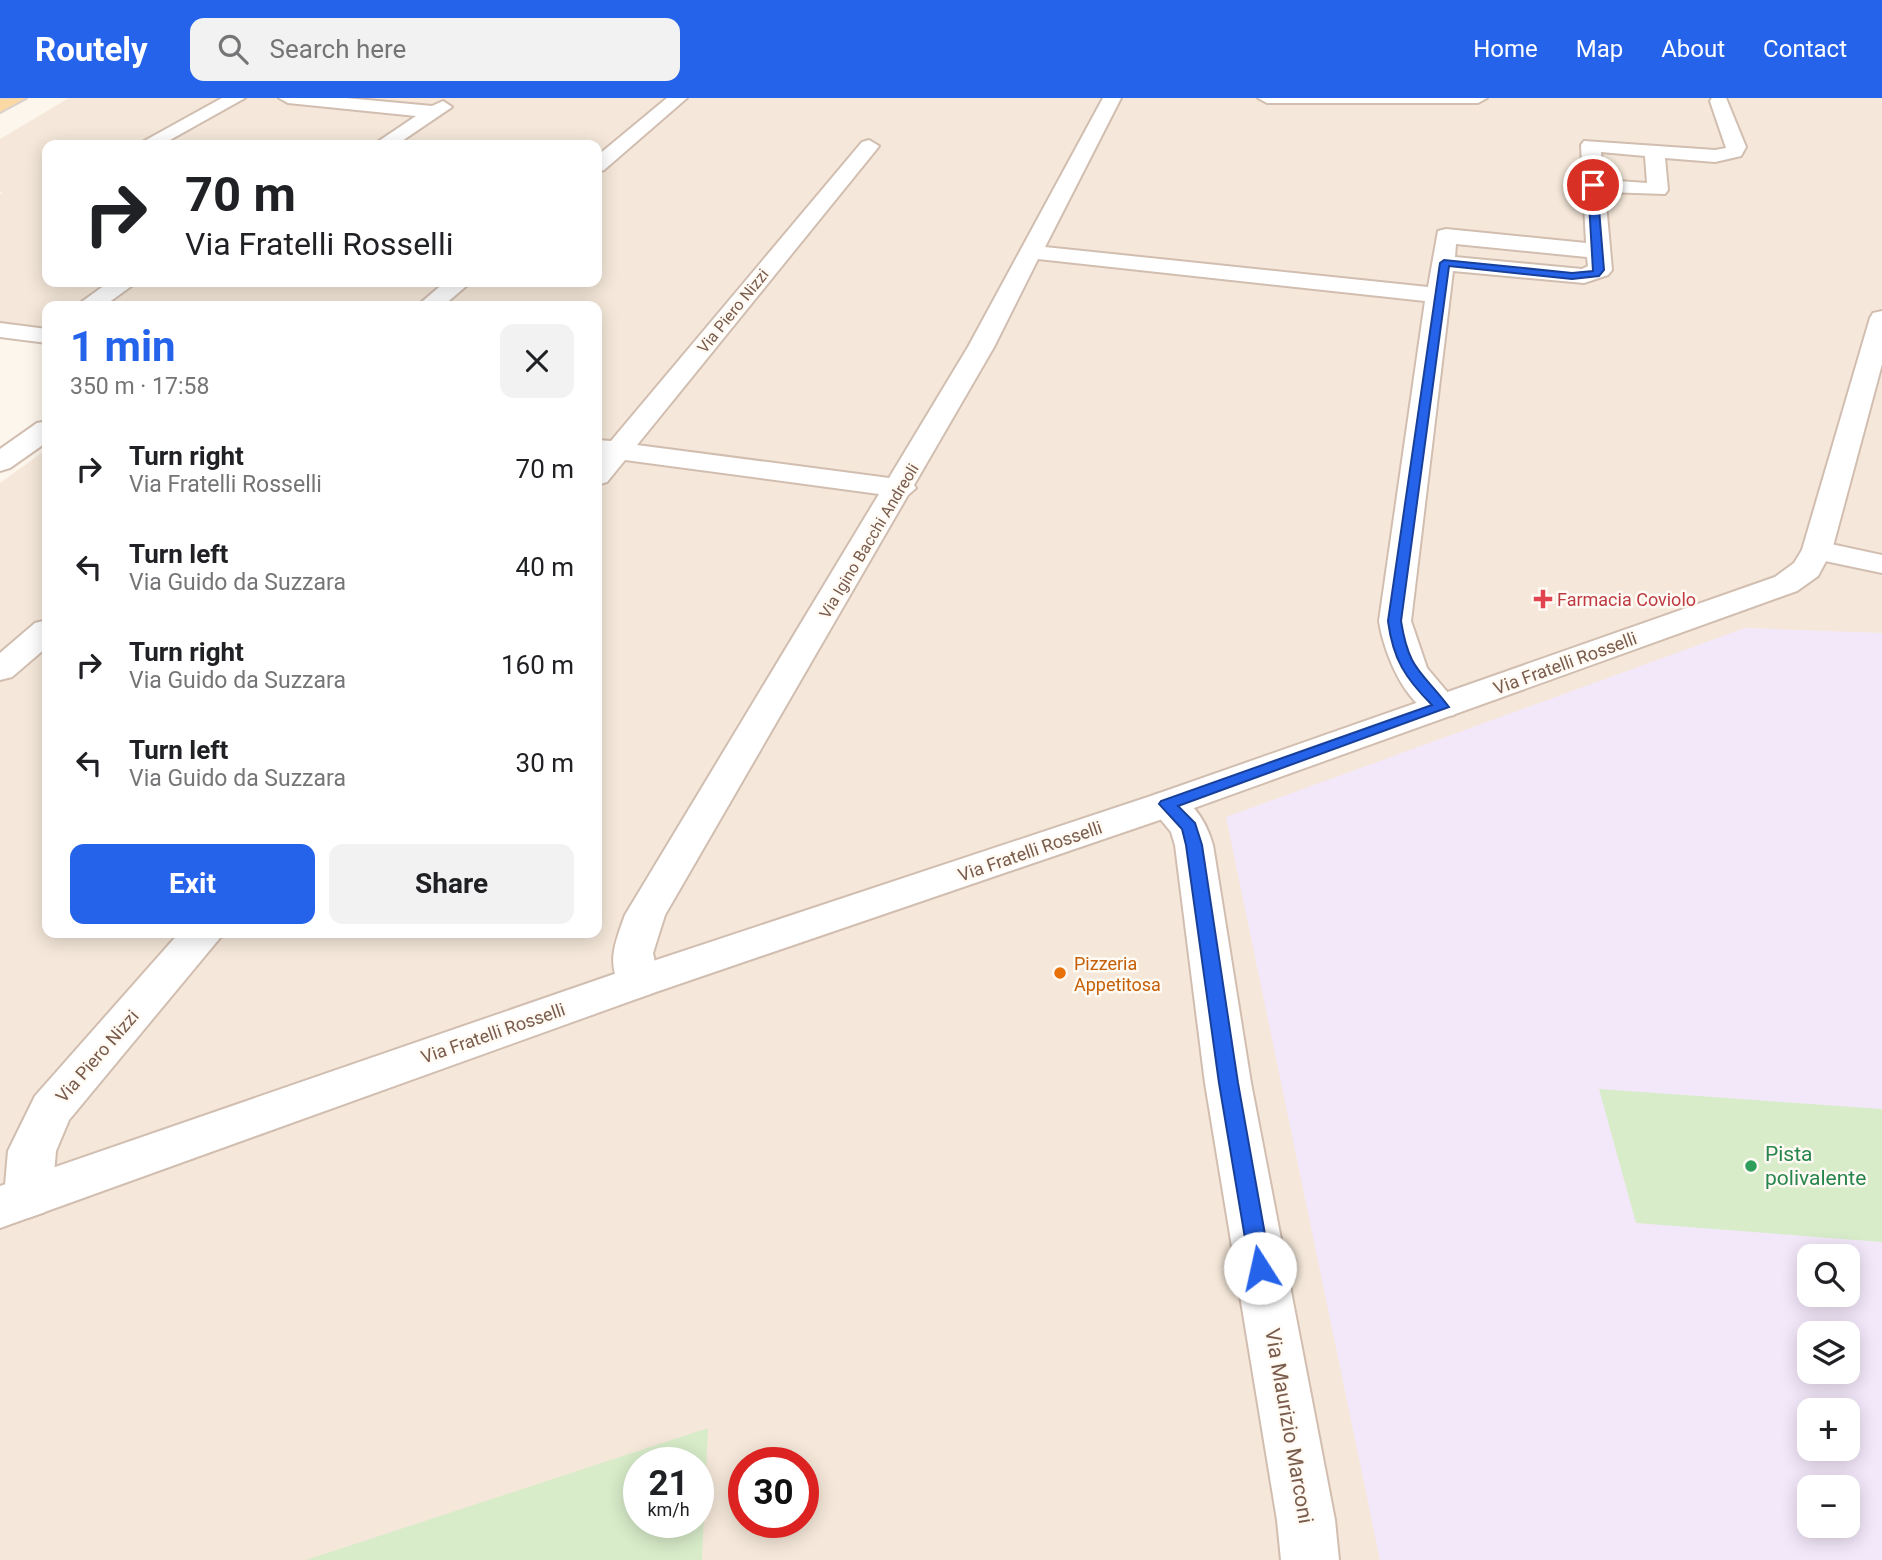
<!DOCTYPE html>
<html lang="en">
<head>
<meta charset="utf-8">
<style>
	body { margin:0; font-family:Roboto,sans-serif; background:#f2f2f2; color:#202124; height:100vh; display:flex; flex-direction:column; font-size:26px; white-space:nowrap }
	* { box-sizing:border-box; margin:0 }
	p { font-size:23px; color:#757577 }
	.icon { flex:none; width:38px; height:38px; fill:none; stroke:currentColor; stroke-width:2; stroke-linecap:round; stroke-linejoin:round }
	.map { position:relative; flex:1; overflow:hidden }
	.panel { position:absolute; left:42px; top:203px; width:560px; height:637px; display:flex; flex-direction:column; background:#fff; border-radius:14px; box-shadow:0 4px 18px #0003 }
	.panel>* { flex:none }
	.guide { position:absolute; left:42px; top:42px; width:560px; height:147px; border-radius:14px; box-shadow:0 4px 18px #0003; background:#fff; color:#202124; overflow:hidden }
	.buttons { position:absolute; left:1797px; top:1146px; display:grid; gap:14px }
	.buttons a { display:grid; place-items:center; width:63px; height:63px; border-radius:14px; background:#fff; box-shadow:0 4px 18px #0003; font-size:35px }
	.speed { position:absolute; left:623px; top:1349px; display:flex; gap:14px; font-size:35px; font-weight:700; text-align:center }
	.speed>* { display:grid; place-content:center; width:91px; height:91px; border-radius:50%; background:#fff; box-shadow:0 4px 18px #0003; line-height:1 }
	.speed small { font-size:18px; font-weight:400 }
	.speed .limit { border:10px solid #d22; background:#fff; color:#111 }
	.pin { position:absolute; display:grid; place-items:center; width:60px; height:60px; color:#fff; margin:-30px; border:4px solid #fff; border-radius:50%; box-shadow:0 2px 7px #0007 }
	.me { position:absolute; width:77px; margin:-38px; rotate:350deg; stroke-linejoin:round; filter:drop-shadow(0 0 5px #0008) }
	.turn { display:flex; align-items:center; gap:24px; height:147px; padding:0 28px; font-size:32px }
	.turn .icon { width:91px; height:91px; stroke-width:2.5 }
	.turn b { display:block; font-size:49px; line-height:60px }
	.round { display:grid; place-items:center; flex:none; width:74px; height:74px; border-radius:14px; background:#f2f2f2 }
	.summary { display:flex; align-items:center; justify-content:space-between; height:119px; padding:0 28px }
	h1 { font-size:42px; font-weight:700; line-height:52px; color:#2563eb }
	.action { display:flex; gap:14px; margin-top:auto; padding:14px 28px }
	.action a { flex:1; height:80px; border-radius:14px; background:#2563eb; color:#fff; font-size:28px; font-weight:700; line-height:80px; text-align:center }
	.action a+a { background:#f2f2f2; color:#202124 }
	ul { padding:0; list-style:none }
	li { display:flex; align-items:center; gap:21px; height:98px; padding:0 28px }
	li div { flex:1 }
	li b { display:block; font-size:26px }
	li em { font-style:normal }
	header { display:flex; align-items:center; gap:42px; box-sizing:border-box; height:98px; padding:0 35px; background:#2563eb; color:#fff }
	header strong { font-size:33px }
	nav { display:flex; gap:38px; margin-inline-start:auto; font-size:24px }
	.search { width:490px; height:63px; background:#f2f2f2; display:flex; align-items:center; gap:18px; box-sizing:border-box; padding:0 24px; border-radius:14px; color:#757577; font-size:26px }
	.map>svg:first-child { display:block }
	.residential { fill:#f5e8da; fill-rule:evenodd }
	.education { fill:#f3e8fa; fill-rule:evenodd }
	.green { fill:#d8ecc9; fill-rule:evenodd }
	.lines { fill:none; stroke-linecap:round; stroke-linejoin:round }
	.minor-casing { stroke:#d1beb0; stroke-width:4 }
	.tertiary-casing { stroke:#d1beb0; stroke-width:4 }
	.primary-casing { stroke:#dad1cd; stroke-width:4 }
	.minor { fill:#fff; fill-rule:evenodd }
	.tertiary { fill:#fff; fill-rule:evenodd }
	.primary { fill:#fbd9a5; fill-rule:evenodd }
	.route { fill:#2563eb; stroke:#184099; stroke-width:2 }
	.health-dot { fill:#e0444e; stroke:#fffaf3; stroke-width:2.5 }
	.food-dot { fill:#e8710a; stroke:#fffaf3; stroke-width:2.5 }
	.leisure-dot { fill:#2e9e5b; stroke:#fffaf3; stroke-width:2.5 }
	.labels { text-anchor:middle; dominant-baseline:central; stroke-width:5; stroke-linejoin:round; paint-order:stroke }
	.far-street-label { font-size:16px; fill:#7a5c4d; stroke:#fffaf3 }
	.health-label { font-size:18px; fill:#be3a42; stroke:#fffaf3; text-anchor:start }
	.street-label { font-size:18px; fill:#7a5c4d; stroke:#fffaf3 }
	.food-label { font-size:18px; fill:#c56008; stroke:#fffaf3; text-anchor:start }
	.near-leisure-label { font-size:21px; fill:#27864d; stroke:#fffaf3; text-anchor:start }
	.near-street-label { font-size:21px; fill:#7a5c4d; stroke:#fffaf3 }
</style>
</head>
<body>
<header>
<strong>Routely</strong>
<div class="search"><svg class="icon" aria-label="search" viewBox="0 0 24 24"><circle cx="10" cy="10" r="6"/><path d="M15 15l6 6"/></svg>Search here</div>
<nav><a>Home</a><a>Map</a><a>About</a><a>Contact</a></nav>
</header>
<div class="map">
<svg width="1882" height="1462" viewBox="0 0 1882 1462">
	<rect width="100%" height="100%" fill="#fdf6ec"/>
	<!-- residential -->
	<path class="residential" d="M69,0H1882V1462H0V385L47,351V835H597V208H47V232L0,226V96L3,95L0,94V41ZM47,47H597V184H47ZM1810,1158H1848V1197H1810ZM1810,1236H1848V1274H1810ZM1810,1312H1848V1351H1810ZM639,1365H698V1424H639ZM744,1365H803V1424H744ZM1810,1390H1848V1428H1810Z"/>
	<!-- education -->
	<path class="education" d="M1745,530L1882,535V1462H1380L1226,719ZM1810,1158H1848V1197H1810ZM1810,1236H1848V1274H1810ZM1810,1312H1848V1351H1810ZM1810,1390H1848V1428H1810Z"/>
	<!-- green -->
	<g class="green">
		<path d="M1599,991L1882,1011V1144L1636,1125Z"/>
		<path d="M708,1330L702,1462H306ZM639,1365H698V1424H639Z"/>
	</g>
	<g class="lines">
		<defs>
			<g id="minor">
				<path d="M222,0H245L161,47H137Z"/>
				<path d="M279,0H346L432,8L443,3L452,9L396,47H373L416,18L288,5Z"/>
				<path d="M667,0H687L604,72L597,74V58Z"/>
				<path d="M1103,0H1121L1045,149L1428,189L1438,133L1446,131L1586,145L1581,47L1584,43L1715,52L1726,50L1710,3L1712,0H1726L1746,49L1741,58L1715,64L1665,60L1668,92L1665,96L1605,94L1612,172L1608,177L1584,185L1453,173L1411,523L1427,570L1460,609L1454,617C1412,628 1384,557 1379,523L1425,203L1038,161L994,249L914,387L916,390L908,397L665,817L653,855L659,884L653,895L638,900L623,895C606,865 614,848 625,817L879,396L625,362L607,384L597,387V342L611,343L862,44L869,42L879,48L876,52L637,347L889,380L968,249ZM1601,54L1645,58L1647,85L1604,82ZM1456,146L1587,159L1588,168L1582,171L1455,159Z"/>
				<path d="M1258,0H1487L1478,5H1267Z"/>
				<path d="M109,184H137L104,208H76Z"/>
				<path d="M445,184H471L443,208H417Z"/>
				<path d="M0,225L47,231V245L0,239Z"/>
				<path d="M47,323V344L10,370L0,373V351L37,325Z"/>
				<path d="M1817,443L1882,457V475L1806,459L1802,452L1806,445Z"/>
				<path d="M47,522V549L12,579L0,582V555L35,525Z"/>
				<path d="M1167,693C1192,700 1206,723 1213,747L1251,985L1335,1422L1339,1462H1281L1277,1422L1205,985L1175,747L1171,734L1148,706L1154,697Z"/>
				<path d="M179,835H224L69,1022L56,1053L52,1099L45,1114L28,1120L11,1114L4,1099L8,1053L35,998Z"/>
			</g>
			<path id="tertiary" d="M1882,213V266L1832,452L1818,478L1797,493L1180,715L653,895L0,1130V1088L623,873L1154,697L1775,479L1794,465L1802,452L1870,220L1873,215Z"/>
			<path id="primary" d="M26,0L0,14V1Z"/>
		</defs>
		<!-- minor casing -->
		<use href="#minor" class="minor-casing"/>
		<!-- tertiary casing -->
		<use href="#tertiary" class="tertiary-casing"/>
		<!-- primary casing -->
		<use href="#primary" class="primary-casing"/>
		<!-- minor -->
		<use href="#minor" class="minor"/>
		<!-- tertiary -->
		<use href="#tertiary" class="tertiary"/>
		<!-- primary -->
		<use href="#primary" class="primary"/>
	</g>
	<!-- route -->
	<path class="route" d="M1593,84L1597,87L1604,172L1599,178L1572,181L1449,168L1401,523C1409,573 1421,572 1449,609L1178,708L1195,725L1202,747L1238,985L1271,1170L1268,1176L1260,1179L1253,1176L1250,1170L1219,985L1186,747L1182,731L1159,706L1161,703L1432,607C1405,580 1393,561 1388,523L1440,165L1444,162L1572,175L1593,173L1588,87Z"/>
	<!-- markers -->
	<path class="health-dot" d="M1539.5 490.5h7v7h7v7h-7v7h-7v-7h-7v-7h7z"/>
	<circle class="food-dot" cx="1060" cy="875" r="7"/>
	<circle class="leisure-dot" cx="1751" cy="1068" r="7"/>
	<g class="labels">
		<!-- far-street labels -->
		<g class="far-street-label">
			<text transform="translate(733 213) rotate(-51)">Via Piero Nizzi</text>
			<text transform="translate(869 443) rotate(-59)">Via Igino Bacchi Andreoli</text>
		</g>
		<!-- health labels -->
		<g class="health-label">
			<text x="1557" y="501">Farmacia Coviolo</text>
		</g>
		<!-- street labels -->
		<g class="street-label">
			<text transform="translate(1565 565) rotate(-20)">Via Fratelli Rosselli</text>
			<text transform="translate(1030 753) rotate(-19)">Via Fratelli Rosselli</text>
			<text transform="translate(493 935) rotate(-19)">Via Fratelli Rosselli</text>
			<text transform="translate(97 958) rotate(-49)">Via Piero Nizzi</text>
		</g>
		<!-- food labels -->
		<g class="food-label">
			<text x="1074" y="865">Pizzeria<tspan x="1074" dy="21">Appetitosa</tspan></text>
		</g>
		<!-- near-leisure labels -->
		<g class="near-leisure-label">
			<text x="1765" y="1056">Pista<tspan x="1765" dy="24">polivalente</tspan></text>
		</g>
		<!-- near-street labels -->
		<g class="near-street-label">
			<text transform="translate(1289 1328) rotate(80)">Via Maurizio Marconi</text>
		</g>
	</g>
</svg>
<div class="buttons">
<a><svg class="icon" aria-label="search" viewBox="0 0 24 24"><circle cx="10" cy="10" r="6"/><path d="M15 15l6 6"/></svg></a>
<a><svg class="icon" aria-label="layers" viewBox="0 0 24 24"><path d="M12 4l9 5-9 5-9-5zM3 14l9 5 9-5"/></svg></a>
<a>+</a>
<a>−</a>
</div>
<div class="speed"><div>21<small>km/h</small></div><div class="limit">30</div></div>
<div class="pin" style="left:1593px;top:87px;background:#d93025"><svg class="icon" aria-label="arrive" viewBox="0 0 24 24"><path d="M6 21V4h12l-3 4 3 4H6"/></svg></div>
<svg class="me" style="left:1260px;top:1170px" viewBox="-20 -20 40 40"><circle r="19" fill="#fff"/><path d="M0-13L10 11 0 6-10 11z" fill="#2563eb"/></svg>
<div class="guide">
<div class="turn"><svg class="icon" aria-label="right" viewBox="0 0 24 24"><path d="M7 20v-9h11M14 6l5 5-5 5"/></svg><div><b>70 m</b>Via Fratelli Rosselli</div></div>
</div>
<section class="panel">
<div class="summary"><div><h1>1 min</h1><p>350 m · 17:58</p></div><a class="round"><svg class="icon" aria-label="close" viewBox="0 0 24 24"><path d="M6 6l12 12M18 6L6 18"/></svg></a></div>
<ul>
<li><svg class="icon" aria-label="right" viewBox="0 0 24 24"><path d="M7 20v-9h11M14 6l5 5-5 5"/></svg><div><b>Turn right</b><p>Via Fratelli Rosselli</p></div><em>70 m</em></li>
<li><svg class="icon" aria-label="left" viewBox="0 0 24 24"><path d="M17 20v-9H6M10 6l-5 5 5 5"/></svg><div><b>Turn left</b><p>Via Guido da Suzzara</p></div><em>40 m</em></li>
<li><svg class="icon" aria-label="right" viewBox="0 0 24 24"><path d="M7 20v-9h11M14 6l5 5-5 5"/></svg><div><b>Turn right</b><p>Via Guido da Suzzara</p></div><em>160 m</em></li>
<li><svg class="icon" aria-label="left" viewBox="0 0 24 24"><path d="M17 20v-9H6M10 6l-5 5 5 5"/></svg><div><b>Turn left</b><p>Via Guido da Suzzara</p></div><em>30 m</em></li>
</ul>
<div class="action"><a>Exit</a><a>Share</a></div>
</section>
</div>
</body>
</html>
